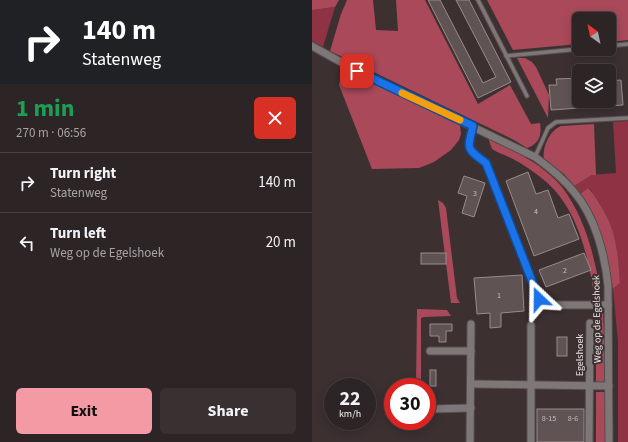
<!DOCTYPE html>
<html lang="en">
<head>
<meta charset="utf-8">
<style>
	body { margin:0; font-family:"Source Sans 3",sans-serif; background:#393032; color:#f1f3f6; height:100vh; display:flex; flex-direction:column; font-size:15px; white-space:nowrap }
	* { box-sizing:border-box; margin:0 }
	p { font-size:13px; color:#a7a4a7 }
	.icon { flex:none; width:22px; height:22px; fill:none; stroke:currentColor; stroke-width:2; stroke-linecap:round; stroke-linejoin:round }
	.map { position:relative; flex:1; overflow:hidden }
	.drawer { display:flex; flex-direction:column; background:#2d2425; width:312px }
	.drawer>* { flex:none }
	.top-card { background:#202124; color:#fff; overflow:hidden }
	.needle { width:26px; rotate:327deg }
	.controls { position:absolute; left:260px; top:12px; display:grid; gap:8px }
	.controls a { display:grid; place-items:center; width:44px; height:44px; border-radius:6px; background:#2d2425; box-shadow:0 2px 10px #0003,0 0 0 1px #484142; font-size:20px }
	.speed { position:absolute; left:12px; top:378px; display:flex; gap:8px; font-size:20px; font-weight:700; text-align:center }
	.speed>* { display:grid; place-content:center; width:52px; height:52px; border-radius:50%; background:#2d2425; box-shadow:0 2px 10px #0003,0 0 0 1px #484142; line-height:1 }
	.speed small { font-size:10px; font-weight:400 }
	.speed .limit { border:6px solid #d22; background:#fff; color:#111 }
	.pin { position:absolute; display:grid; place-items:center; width:34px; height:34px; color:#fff; margin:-17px; border-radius:8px; box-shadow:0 2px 6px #0006 }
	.me { position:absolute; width:44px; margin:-22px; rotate:337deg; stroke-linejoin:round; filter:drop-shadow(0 0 3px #0008) }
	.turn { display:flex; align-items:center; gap:14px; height:84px; padding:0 16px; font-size:18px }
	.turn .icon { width:52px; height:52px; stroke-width:2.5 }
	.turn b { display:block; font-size:28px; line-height:34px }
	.round { display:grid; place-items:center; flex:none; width:42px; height:42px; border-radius:6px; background:#393032 }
	.overview { display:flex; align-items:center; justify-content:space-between; height:68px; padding:0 16px }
	h1 { font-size:24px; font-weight:700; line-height:30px; color:#1e9e55 }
	.cta { display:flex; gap:8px; margin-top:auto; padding:8px 16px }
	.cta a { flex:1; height:46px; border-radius:6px; background:#f49aa5; color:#111; font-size:16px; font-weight:700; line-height:46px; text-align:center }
	.cta a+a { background:#393032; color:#f1f3f6 }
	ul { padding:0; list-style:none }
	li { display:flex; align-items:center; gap:12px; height:60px; padding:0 16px; border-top:1px solid #484142 }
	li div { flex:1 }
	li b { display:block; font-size:15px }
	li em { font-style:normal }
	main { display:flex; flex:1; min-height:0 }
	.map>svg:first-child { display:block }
	.green { fill:#8e3244 }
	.forest { fill:#a9495a }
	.building { fill:#605354; stroke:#9a8b8c }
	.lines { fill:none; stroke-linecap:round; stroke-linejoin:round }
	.service-casing { stroke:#584c4d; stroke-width:5.5 }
	.minor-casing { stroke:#584c4d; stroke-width:9 }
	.service { stroke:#7d7777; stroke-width:3.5 }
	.minor { stroke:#7d7777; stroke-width:7 }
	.route-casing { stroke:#114b97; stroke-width:10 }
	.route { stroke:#1a73e8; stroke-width:7 }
	.slow { stroke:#f59e0b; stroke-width:7 }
	.labels { text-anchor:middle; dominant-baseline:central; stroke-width:4; stroke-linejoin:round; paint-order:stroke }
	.number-label { font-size:8px; fill:#c8bebf }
	.street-label { font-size:10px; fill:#eae2e3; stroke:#3c3031 }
</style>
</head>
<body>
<main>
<section class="drawer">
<div class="top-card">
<div class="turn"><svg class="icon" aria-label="right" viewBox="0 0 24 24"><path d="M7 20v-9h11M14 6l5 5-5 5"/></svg><div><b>140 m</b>Statenweg</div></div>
</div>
<div class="overview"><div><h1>1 min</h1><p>270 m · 06:56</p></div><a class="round" style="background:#d93025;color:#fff"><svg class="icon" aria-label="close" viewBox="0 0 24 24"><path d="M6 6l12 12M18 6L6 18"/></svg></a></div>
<ul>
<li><svg class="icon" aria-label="right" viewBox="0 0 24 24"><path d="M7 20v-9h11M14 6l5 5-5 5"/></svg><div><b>Turn right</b><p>Statenweg</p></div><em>140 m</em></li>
<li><svg class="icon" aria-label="left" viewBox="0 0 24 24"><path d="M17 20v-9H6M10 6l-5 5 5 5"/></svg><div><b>Turn left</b><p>Weg op de Egelshoek</p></div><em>20 m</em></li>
</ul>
<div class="cta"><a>Exit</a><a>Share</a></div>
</section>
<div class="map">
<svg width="316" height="442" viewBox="0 0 316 442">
	<rect width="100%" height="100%" fill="#3c3031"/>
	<!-- green -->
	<g class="green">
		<path d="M23,7L11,47L0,41V10Z"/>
		<path d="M316,121V442H306V342L301,289L308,283C305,241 303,226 279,190L276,188L268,194L262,186L280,175L304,173L301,122Z"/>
	</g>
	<!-- forest -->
	<g class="forest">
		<path d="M0,0H27L23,7L0,10Z"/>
		<path d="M35,0H61L64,30L86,31L84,0H113L166,104L198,85L219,124L228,123C230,135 227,144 215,148L202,140L18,51L29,14Z"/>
		<path d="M175,0H316V40L297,42V19H267V44L201,50Z"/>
		<path d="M205,58H213L220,62L224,67L237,95L236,118Z"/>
		<path d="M31,68L148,125L149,134L147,140L139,150L122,162L107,168L60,169L27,85Z"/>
		<path d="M282,124L284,175H280L262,186L252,174L232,159C230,147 238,130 249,126Z"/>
		<path d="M176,138C202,150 232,165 250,187C275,220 284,262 290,302H283C277,259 267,209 232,180C222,172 211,164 199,158C193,155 186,153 180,149Z"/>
		<path d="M276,188C282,193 285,200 289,206C305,232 306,254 308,283L301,289L294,255L268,194Z"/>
		<path d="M126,200L131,203L134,208L145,298L148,303H139Z"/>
		<path d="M105,309L135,310L139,316L112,317L109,318V387H104Z"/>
		<path d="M284,311H291L294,384H284Z"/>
		<rect x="284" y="392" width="10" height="50"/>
	</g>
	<!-- building -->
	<g class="building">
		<path d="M116,0H128L171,83L184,77L144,0H157L199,82L166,98Z"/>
		<path d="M267,78V101H297V81L309,80L311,105L239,110L237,85H245L244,79Z"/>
		<path d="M216,172L224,194L236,190L246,218L257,214L267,239L222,256L194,181Z"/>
		<path d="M152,176L173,183L162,217L150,213L155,196L146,193Z"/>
		<rect x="109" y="253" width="25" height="11"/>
		<path d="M272,253L279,270L234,287L227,270Z"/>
		<path d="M210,275L212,311L189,313V327L178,328V313L165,314L162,278Z"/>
		<path d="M118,324H140V331H134V342H127V336H118Z"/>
		<rect x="245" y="337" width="10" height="19"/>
		<rect x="118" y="370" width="6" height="16"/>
		<rect x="225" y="409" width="47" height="33"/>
	</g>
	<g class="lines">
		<defs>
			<g id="service">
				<path d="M166,0L215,96"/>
				<path d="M297,46L316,44"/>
				<path d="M194,56L267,49"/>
				<path d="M223,157L236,128L244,122L316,118"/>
			</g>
			<g id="minor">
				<path d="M0,46L45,71L223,157C237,167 251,178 262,192C283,216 293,255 296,286L297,442"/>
				<path d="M161,126C155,150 154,148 174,163L227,299L234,305H296"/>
				<path d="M219,325V442"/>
				<path d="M118,351H159"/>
				<path d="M159,384L297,386"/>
				<path d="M119,409L159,408"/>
				<path d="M158,442L159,324"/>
				<path d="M277,442L278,323"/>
			</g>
		</defs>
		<!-- service casing -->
		<use href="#service" class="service-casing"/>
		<!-- minor casing -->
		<use href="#minor" class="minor-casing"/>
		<!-- service -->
		<use href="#service" class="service"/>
		<!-- minor -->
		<use href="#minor" class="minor"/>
	</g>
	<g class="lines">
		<defs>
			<path id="route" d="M45,71L161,126C155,150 154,148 174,163L227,299"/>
		</defs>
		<!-- route casing -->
		<use href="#route" class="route-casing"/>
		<!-- route -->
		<use href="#route" class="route"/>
		<!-- slow -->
		<path class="slow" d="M90,93L148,120"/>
	</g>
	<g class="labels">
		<!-- number labels -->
		<g class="number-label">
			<text x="163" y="193">3</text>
			<text x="224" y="211">4</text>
			<text x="253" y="270">2</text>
			<text x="187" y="295">1</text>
			<text x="237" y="418">8-15</text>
			<text x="261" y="418">8-6</text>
		</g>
		<!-- street labels -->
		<g class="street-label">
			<text transform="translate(285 319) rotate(-91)">Weg op de Egelshoek</text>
			<text transform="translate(268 355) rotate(-90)">Egelshoek</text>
		</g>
	</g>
</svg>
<div class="controls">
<a><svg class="needle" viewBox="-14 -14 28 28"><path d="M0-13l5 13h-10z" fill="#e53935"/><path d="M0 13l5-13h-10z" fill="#a7a4a7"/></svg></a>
<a><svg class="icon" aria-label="layers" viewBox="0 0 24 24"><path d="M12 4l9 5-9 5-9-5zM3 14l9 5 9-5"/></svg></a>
</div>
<div class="speed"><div>22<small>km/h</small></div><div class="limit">30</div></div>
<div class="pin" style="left:45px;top:71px;background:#d93025"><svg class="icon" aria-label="arrive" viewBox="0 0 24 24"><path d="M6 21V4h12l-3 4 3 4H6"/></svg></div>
<svg class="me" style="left:227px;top:299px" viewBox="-20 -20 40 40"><path d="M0-17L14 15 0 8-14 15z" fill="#1a73e8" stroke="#fff" stroke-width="4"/></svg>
</div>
</main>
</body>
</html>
